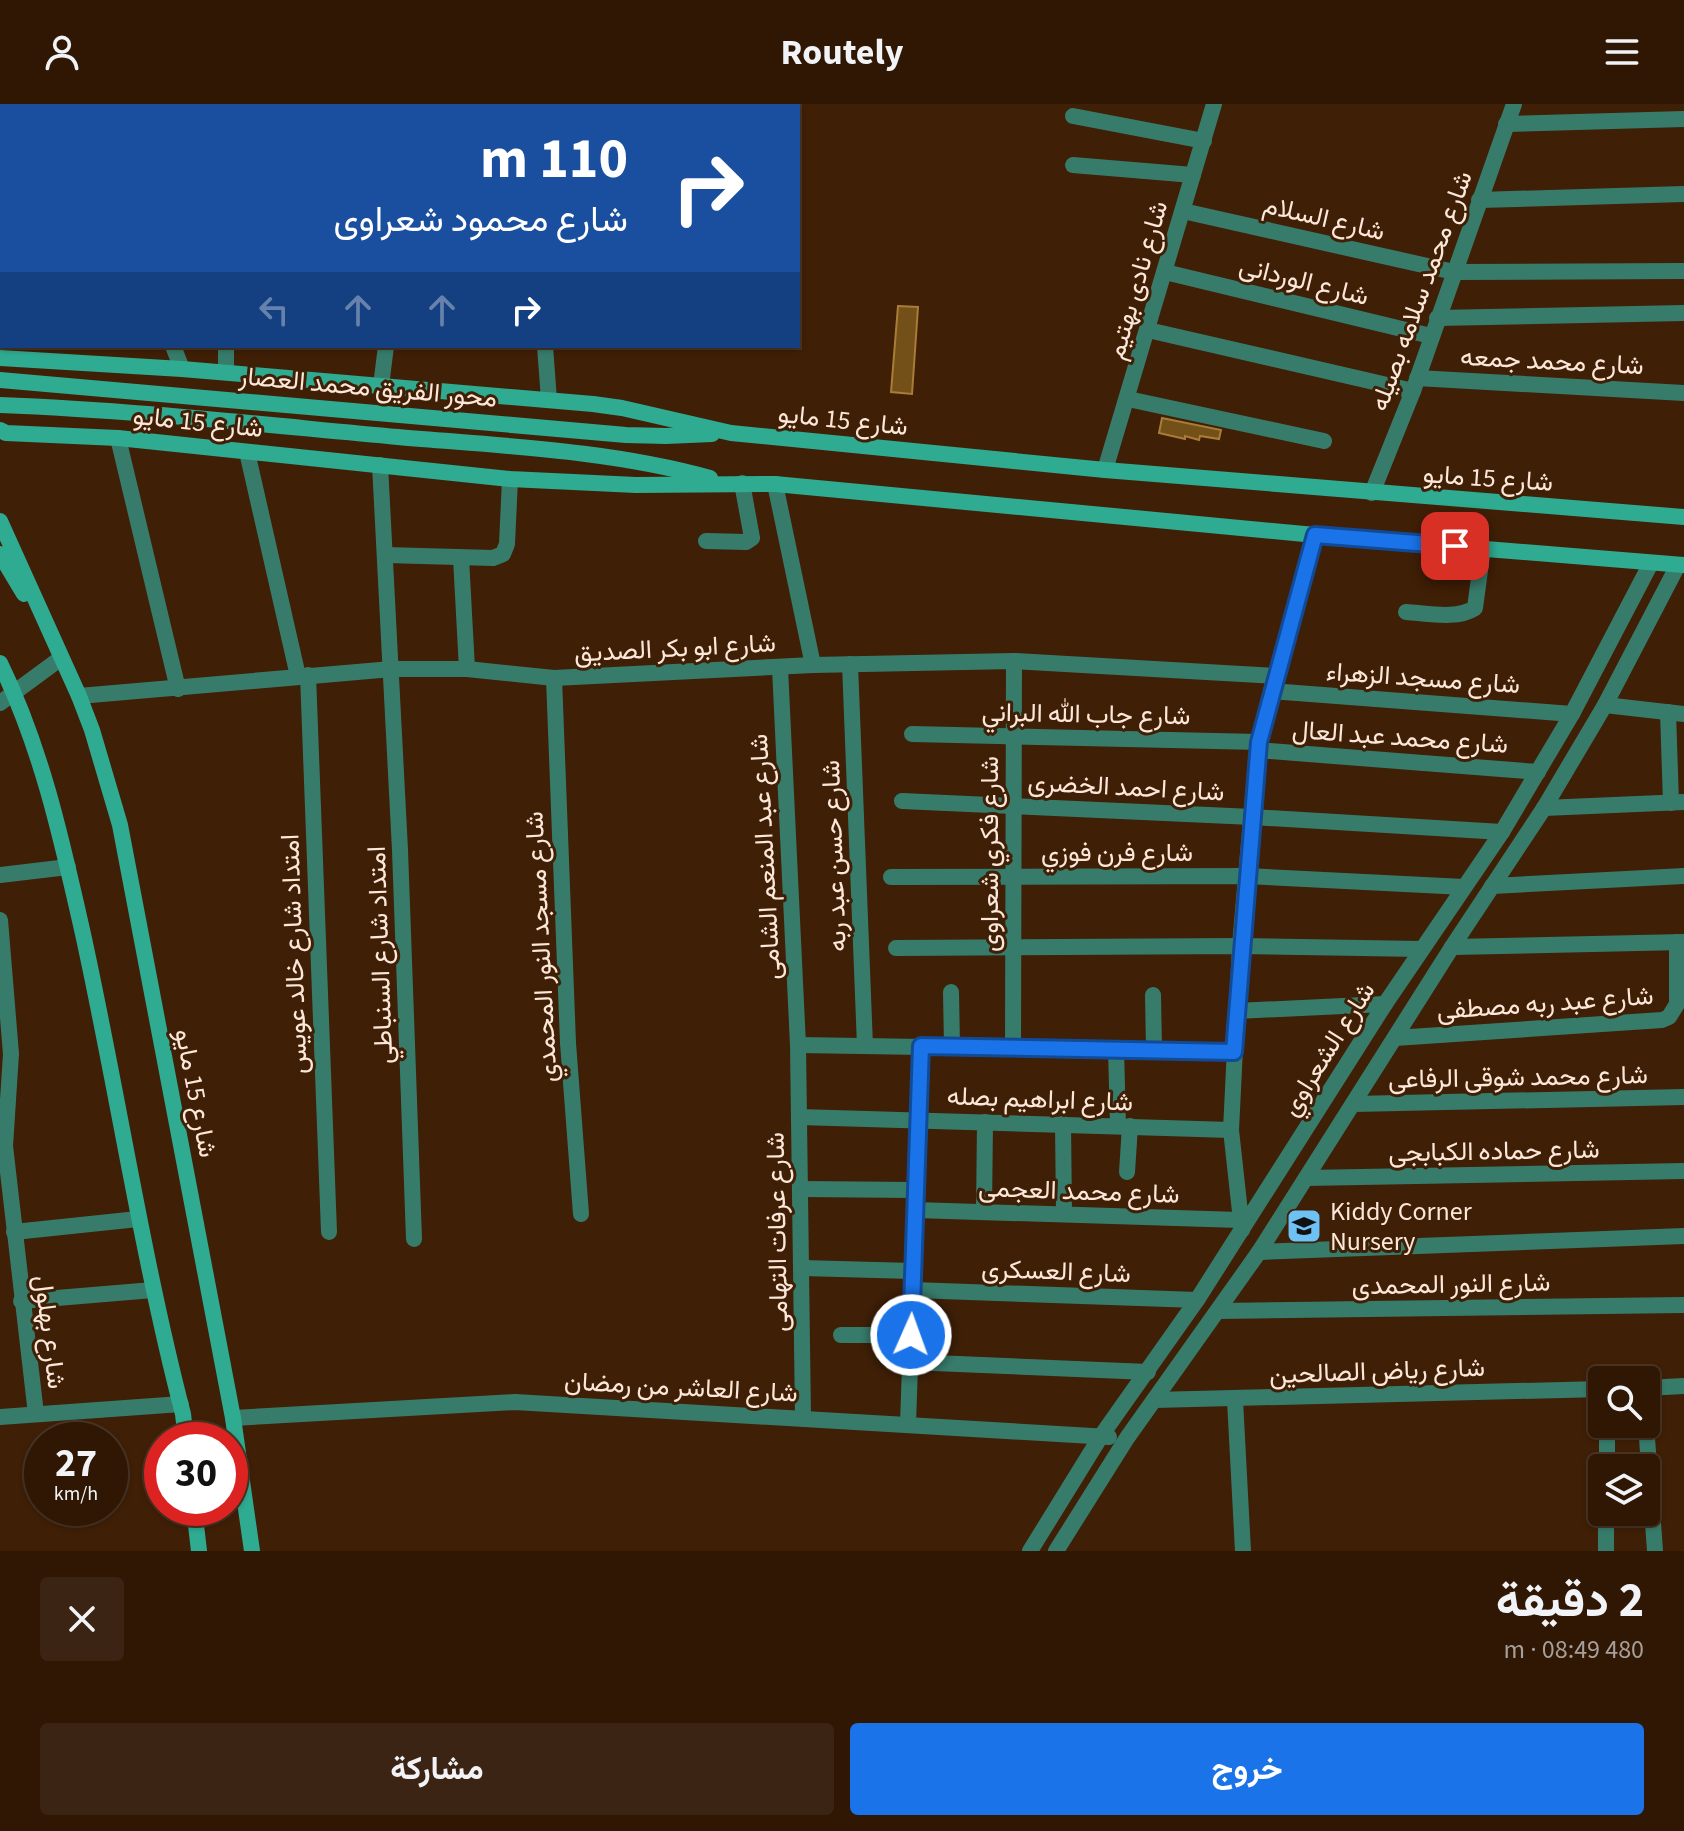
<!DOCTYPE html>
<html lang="ar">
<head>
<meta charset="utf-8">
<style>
	body { margin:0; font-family:"Source Sans 3",Vazirmatn,sans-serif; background:#3b2413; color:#f1f3f6; direction:rtl; height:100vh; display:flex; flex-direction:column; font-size:30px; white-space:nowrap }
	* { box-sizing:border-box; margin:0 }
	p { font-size:26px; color:#a79f9a }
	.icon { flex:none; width:44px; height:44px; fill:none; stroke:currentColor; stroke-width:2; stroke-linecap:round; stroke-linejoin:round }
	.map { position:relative; height:1447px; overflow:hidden; direction:ltr }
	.sheet { display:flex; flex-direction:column; background:#2f1704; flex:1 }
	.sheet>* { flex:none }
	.hud { position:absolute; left:0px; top:0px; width:800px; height:244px; box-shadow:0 2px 6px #0004,0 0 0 2px #4a3626; direction:rtl; background:#1a4fa0; color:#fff; overflow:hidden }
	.fabs { position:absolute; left:1588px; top:1262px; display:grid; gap:16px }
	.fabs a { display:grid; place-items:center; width:72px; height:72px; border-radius:8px; background:#2f1704; box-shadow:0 2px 6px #0004,0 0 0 2px #4a3626; font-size:40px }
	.speed { position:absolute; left:24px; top:1318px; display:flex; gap:16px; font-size:40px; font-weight:700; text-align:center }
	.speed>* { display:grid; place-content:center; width:104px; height:104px; border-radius:50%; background:#2f1704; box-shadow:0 2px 6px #0004,0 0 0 2px #4a3626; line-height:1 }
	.speed small { font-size:20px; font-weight:400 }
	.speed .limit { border:12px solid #d22; background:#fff; color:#111 }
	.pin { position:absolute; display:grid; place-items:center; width:68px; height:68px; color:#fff; margin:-34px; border-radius:16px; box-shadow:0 4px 12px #0006 }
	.me { position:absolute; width:88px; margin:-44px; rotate:2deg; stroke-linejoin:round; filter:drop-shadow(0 0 6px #0008) }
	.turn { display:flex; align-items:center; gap:28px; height:168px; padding:0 40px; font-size:36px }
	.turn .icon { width:104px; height:104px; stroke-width:2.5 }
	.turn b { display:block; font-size:56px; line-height:68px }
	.lanes { display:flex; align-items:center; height:76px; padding:0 40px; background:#0003; justify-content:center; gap:40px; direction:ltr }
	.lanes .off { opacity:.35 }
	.round { display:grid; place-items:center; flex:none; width:84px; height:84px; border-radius:8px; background:#3b2413 }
	.head { display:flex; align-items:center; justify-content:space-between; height:136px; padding:0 40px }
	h1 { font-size:48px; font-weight:700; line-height:60px }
	.primary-button { display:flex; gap:16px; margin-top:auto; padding:16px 40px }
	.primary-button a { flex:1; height:92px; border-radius:8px; background:#1a73e8; color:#fff; font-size:32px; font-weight:700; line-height:92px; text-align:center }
	.primary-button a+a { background:#3b2413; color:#f1f3f6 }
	header { display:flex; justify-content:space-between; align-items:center; height:104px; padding:0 40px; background:#2f1704; font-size:36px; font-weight:700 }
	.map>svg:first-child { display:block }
	.building { fill:#735018; stroke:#a97c37; stroke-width:2 }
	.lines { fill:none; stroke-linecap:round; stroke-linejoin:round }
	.minor { stroke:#377c6b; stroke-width:16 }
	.tertiary { stroke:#377c6b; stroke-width:16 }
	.secondary { stroke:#2fab91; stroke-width:16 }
	.route-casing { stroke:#114b97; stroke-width:20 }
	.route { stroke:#1a73e8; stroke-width:14 }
	.labels { text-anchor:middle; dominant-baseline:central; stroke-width:6; stroke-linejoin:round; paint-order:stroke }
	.street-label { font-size:26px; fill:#fde7d9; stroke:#3f1f06 }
	.poi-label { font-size:26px; fill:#fde7d9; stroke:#3f1f06; text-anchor:start }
</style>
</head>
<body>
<header><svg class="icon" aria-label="menu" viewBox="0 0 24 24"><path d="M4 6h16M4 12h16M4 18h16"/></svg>Routely<svg class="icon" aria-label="person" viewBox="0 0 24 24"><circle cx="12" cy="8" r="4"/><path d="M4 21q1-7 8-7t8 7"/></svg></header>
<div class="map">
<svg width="1684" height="1447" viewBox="0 0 1684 1447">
	<rect width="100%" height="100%" fill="#3f1f06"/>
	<!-- building -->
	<g class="building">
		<path d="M898,202L918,203L912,290L891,288Z"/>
		<path d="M1162,314L1221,326L1219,335L1200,332L1199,336L1185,332V335L1159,329Z"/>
	</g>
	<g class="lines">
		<!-- minor -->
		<g class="minor">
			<path d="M83,0V2"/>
			<path d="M655,0V2"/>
			<path d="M228,2V0"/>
			<path d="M417,2V0"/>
			<path d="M1073,12L1204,37"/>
			<path d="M1506,20L1684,15"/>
			<path d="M1073,61L1193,71"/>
			<path d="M1479,96L1684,90"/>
			<path d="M1183,107L1454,168L1684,167"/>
			<path d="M1165,168L1431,232"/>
			<path d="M1437,214L1684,209"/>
			<path d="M1148,226L1413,287"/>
			<path d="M173,242L182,265"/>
			<path d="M545,242L549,296"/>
			<path d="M226,268V242"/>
			<path d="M1417,274L1684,289"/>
			<path d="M381,282L386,242"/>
			<path d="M1128,295L1324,337"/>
			<path d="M118,334L178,585"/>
			<path d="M247,348L298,572"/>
			<path d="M380,361L400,746L414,1135"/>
			<path d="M1105,366L1214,0"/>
			<path d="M775,380L813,561"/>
			<path d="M1372,389L1413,287L1514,0"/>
			<path d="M706,437L746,438L752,434L742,379"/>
			<path d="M386,451L493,454L503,450L507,440L510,375"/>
			<path d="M461,454L467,565"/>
			<path d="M1406,508C1426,509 1457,516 1475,504L1483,444"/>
			<path d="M850,560L865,942"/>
			<path d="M780,564L798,941L803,1314"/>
			<path d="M308,571L329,1128"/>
			<path d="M554,574L568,939L581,1110"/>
			<path d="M1271,587L1572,610"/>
			<path d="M79,592L392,565H467L554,574L813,561L1014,557L1275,572"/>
			<path d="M0,599L61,554"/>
			<path d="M1605,601L1684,610"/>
			<path d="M1668,608L1671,699"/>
			<path d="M912,630L1259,638"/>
			<path d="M1257,646L1538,668"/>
			<path d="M902,697L1252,713L1502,728"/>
			<path d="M1544,704L1684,698"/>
			<path d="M0,771L68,763"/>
			<path d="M891,773L1247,772L1464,783"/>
			<path d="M1492,782L1684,772"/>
			<path d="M0,816L11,950L5,1042L36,1310"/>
			<path d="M1452,843L1684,838"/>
			<path d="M896,844L1240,842L1421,845"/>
			<path d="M951,888L952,942"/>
			<path d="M1153,891L1154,945"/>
			<path d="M1236,907L1385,900"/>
			<path d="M1395,934L1662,916L1669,913L1677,900V838"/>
			<path d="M798,941L1234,948"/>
			<path d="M1013,943L1014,557"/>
			<path d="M1116,945L1118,1021"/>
			<path d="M1353,1000L1684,993"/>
			<path d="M799,1013L1231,1026"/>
			<path d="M1063,1020L1064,1110"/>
			<path d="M1127,1068L1130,1022"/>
			<path d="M1306,1074L1684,1067"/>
			<path d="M801,1085L916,1086"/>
			<path d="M915,1106L1240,1116"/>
			<path d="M984,1108L985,1018"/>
			<path d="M1242,1126L1231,1026L1240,842L1257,646L1271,587L1315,431"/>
			<path d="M14,1128L138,1115"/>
			<path d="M1259,1148L1684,1132"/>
			<path d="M802,1164L913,1167"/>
			<path d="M913,1186L1197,1196"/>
			<path d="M21,1197L153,1186"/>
			<path d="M1218,1207L1684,1201"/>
			<path d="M841,1231H911"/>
			<path d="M910,1258L1148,1268"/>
			<path d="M1646,1284L1684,1282"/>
			<path d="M1154,1296L1602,1285"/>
			<path d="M1235,1296L1243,1447"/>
			<path d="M233,1314L515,1298L1109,1333"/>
			<path d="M908,1320L921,942"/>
			<path d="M1646,1320L1655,1447"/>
			<path d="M1607,1364V1320"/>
			<path d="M1030,1447L1101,1332L1197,1196L1385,900L1502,728L1572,610L1651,459"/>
			<path d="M1056,1447L1127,1334L1259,1148L1452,843L1544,704L1605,601L1678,461"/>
			<path d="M1606,1447V1408"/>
		</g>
		<!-- tertiary -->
		<path class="tertiary" d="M0,1313L181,1300"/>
		<!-- secondary -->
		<g class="secondary">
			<path d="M0,254L182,265L593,300L622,304L731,329L1105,366L1684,413"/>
			<path d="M0,276L626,331L666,332L712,330"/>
			<path d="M0,301C133,306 266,321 398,333C501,342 610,346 710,374"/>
			<path d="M0,326L6,329L118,334L510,375L636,381L775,380L1315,431L1684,461"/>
			<path d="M0,417L79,592L92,626L120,721L233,1314L252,1447"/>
			<path d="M0,450L24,490"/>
			<path d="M0,559C42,645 62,737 83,830C118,990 142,1152 183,1310L186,1336"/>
			<path d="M194,1404L199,1447"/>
		</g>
	</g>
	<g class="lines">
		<defs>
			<path id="route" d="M911,1231L921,942L1234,948L1259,638L1315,431L1455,442"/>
		</defs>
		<!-- route casing -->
		<use href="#route" class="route-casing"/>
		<!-- route -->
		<use href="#route" class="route"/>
	</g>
	<!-- icons -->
	<defs>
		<symbol id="school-square" viewBox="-11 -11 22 22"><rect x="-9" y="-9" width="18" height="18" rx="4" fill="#6dc2f3" stroke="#3f1f06"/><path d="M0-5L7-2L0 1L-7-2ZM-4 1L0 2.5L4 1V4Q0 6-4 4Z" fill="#111"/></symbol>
	</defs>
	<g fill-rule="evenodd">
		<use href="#school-square" x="1284" y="1102" width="40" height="40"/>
	</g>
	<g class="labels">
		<!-- street labels -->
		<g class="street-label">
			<text transform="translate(1324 114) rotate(13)">شارع السلام</text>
			<text transform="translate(1137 176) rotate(-74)">شارع نادى بهتيم</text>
			<text transform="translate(1304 177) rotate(14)">شارع الوردانى</text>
			<text transform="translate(1421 187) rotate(-70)">شارع محمد سلامه بصيله</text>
			<text transform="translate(1552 257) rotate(3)">شارع محمد جمعه</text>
			<text transform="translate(368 283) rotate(5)">محور الفريق محمد العصار</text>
			<text transform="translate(843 316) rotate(6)">شارع 15 مايو</text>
			<text transform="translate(198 318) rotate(6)">شارع 15 مايو</text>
			<text transform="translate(1488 374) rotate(4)">شارع 15 مايو</text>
			<text transform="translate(675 544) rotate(-3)">شارع ابو بكر الصديق</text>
			<text transform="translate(1423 574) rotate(4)">شارع مسجد الزهراء</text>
			<text transform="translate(1086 610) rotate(1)">شارع جاب الله البراني</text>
			<text transform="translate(1400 633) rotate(4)">شارع محمد عبد العال</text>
			<text transform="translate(1126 683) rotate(3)">شارع احمد الخضرى</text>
			<text x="1117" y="748">شارع فرن فوزي</text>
			<text transform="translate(989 750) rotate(-90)">شارع فكري شعراوى</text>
			<text transform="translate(834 752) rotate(-92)">شارع حسن عبد ربه</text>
			<text transform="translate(765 753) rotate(-93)">شارع عبد المنعم الشامى</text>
			<text transform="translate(541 843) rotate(-93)">شارع مسجد النور المحمدي</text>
			<text transform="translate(294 850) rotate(-92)">امتداد شارع خالد عويس</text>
			<text transform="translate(380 851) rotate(-92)">امتداد شارع السنباطي</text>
			<text transform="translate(1545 899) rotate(-4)">شارع عبد ربه مصطفى</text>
			<text transform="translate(1328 945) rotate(-58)">شارع الشعراوي</text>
			<text transform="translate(1518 973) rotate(-1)">شارع محمد شوقى الرفاعى</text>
			<text transform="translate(196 989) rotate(79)">شارع 15 مايو</text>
			<text transform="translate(1040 995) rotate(2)">شارع ابراهيم بصله</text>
			<text transform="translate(1494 1047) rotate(-1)">شارع حماده الكبابجى</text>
			<text transform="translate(1079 1087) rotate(2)">شارع محمد العجمى</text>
			<text transform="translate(777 1128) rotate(-91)">شارع عرفات التهامى</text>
			<text transform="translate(1056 1167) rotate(2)">شارع العسكرى</text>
			<text transform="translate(1451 1180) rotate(-1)">شارع النور المحمدى</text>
			<text transform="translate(50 1228) rotate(83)">شارع بهلول</text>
			<text transform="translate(1377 1267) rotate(-2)">شارع رياض الصالحين</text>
			<text transform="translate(681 1283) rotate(3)">شارع العاشر من رمضان</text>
		</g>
		<!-- poi labels -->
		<g class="poi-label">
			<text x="1330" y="1107">Kiddy Corner<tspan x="1330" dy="30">Nursery</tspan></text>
		</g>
	</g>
</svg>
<div class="fabs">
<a><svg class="icon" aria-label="search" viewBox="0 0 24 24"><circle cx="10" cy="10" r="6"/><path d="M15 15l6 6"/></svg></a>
<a><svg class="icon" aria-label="layers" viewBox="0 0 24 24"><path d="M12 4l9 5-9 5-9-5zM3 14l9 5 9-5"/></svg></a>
</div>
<div class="speed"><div>27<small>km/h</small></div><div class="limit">30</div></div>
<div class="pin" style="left:1455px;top:442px;background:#d93025"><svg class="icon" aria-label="arrive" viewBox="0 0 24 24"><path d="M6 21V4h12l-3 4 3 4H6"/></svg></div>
<svg class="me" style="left:911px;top:1231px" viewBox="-20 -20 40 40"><circle r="17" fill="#1a73e8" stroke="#fff" stroke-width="3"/><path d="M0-11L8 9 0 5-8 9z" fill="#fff"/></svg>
<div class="hud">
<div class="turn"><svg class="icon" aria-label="right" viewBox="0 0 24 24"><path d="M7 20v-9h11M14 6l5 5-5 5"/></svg><div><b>110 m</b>شارع محمود شعراوى</div></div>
<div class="lanes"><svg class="icon off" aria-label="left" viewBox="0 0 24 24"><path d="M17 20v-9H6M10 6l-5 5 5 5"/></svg><svg class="icon off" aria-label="ahead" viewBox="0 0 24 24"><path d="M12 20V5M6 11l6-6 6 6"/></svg><svg class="icon off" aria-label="ahead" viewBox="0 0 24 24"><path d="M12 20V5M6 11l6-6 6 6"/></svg><svg class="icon" aria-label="right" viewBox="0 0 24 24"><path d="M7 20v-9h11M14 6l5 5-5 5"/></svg></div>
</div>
</div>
<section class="sheet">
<div class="head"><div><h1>2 دقيقة</h1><p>480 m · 08:49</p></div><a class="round"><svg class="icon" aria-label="close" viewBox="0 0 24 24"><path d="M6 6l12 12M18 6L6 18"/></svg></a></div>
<div class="primary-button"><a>خروج</a><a>مشاركة</a></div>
</section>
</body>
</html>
